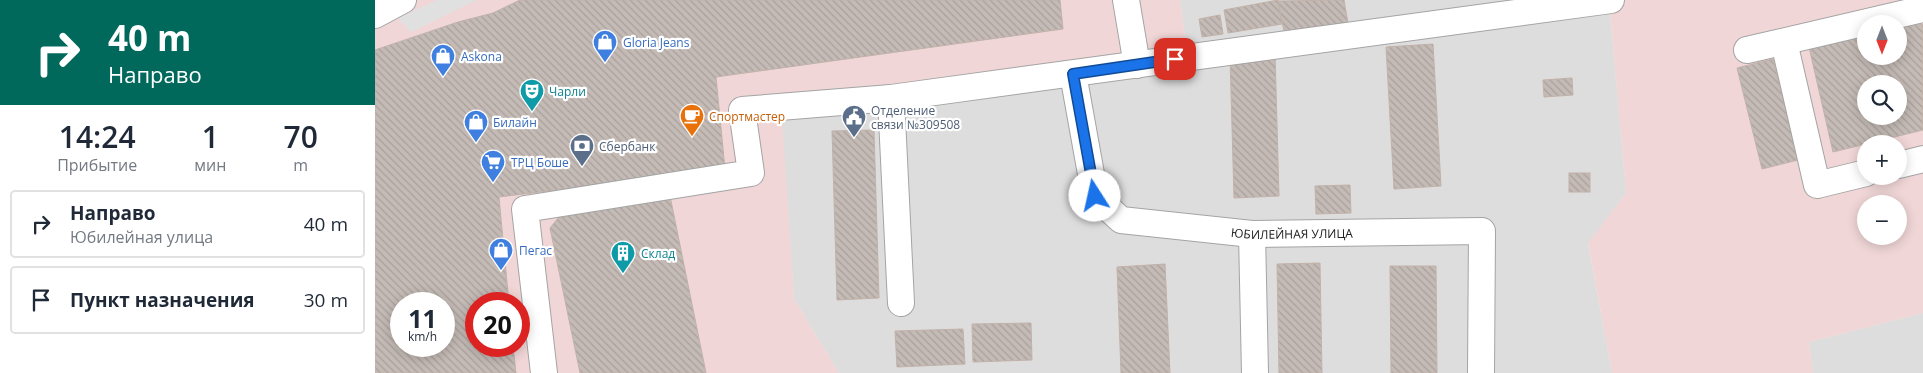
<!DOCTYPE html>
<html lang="ru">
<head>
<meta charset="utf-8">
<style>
	body { margin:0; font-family:"Open Sans",sans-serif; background:#f2f2f3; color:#1f2937; height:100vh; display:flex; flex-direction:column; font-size:19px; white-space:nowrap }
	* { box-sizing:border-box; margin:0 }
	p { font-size:16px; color:#747a83 }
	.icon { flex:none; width:28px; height:28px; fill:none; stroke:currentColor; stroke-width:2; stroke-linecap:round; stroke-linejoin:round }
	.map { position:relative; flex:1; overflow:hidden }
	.drawer { display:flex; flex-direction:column; background:#fff; width:375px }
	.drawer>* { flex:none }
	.banner { background:#00695c; color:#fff; overflow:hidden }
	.needle { width:32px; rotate:180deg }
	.tools { position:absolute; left:1482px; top:15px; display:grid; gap:10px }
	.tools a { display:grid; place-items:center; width:50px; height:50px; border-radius:50%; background:#fff; box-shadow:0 2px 12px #0003; font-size:25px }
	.speed { position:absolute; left:15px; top:292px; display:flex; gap:10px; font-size:25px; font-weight:700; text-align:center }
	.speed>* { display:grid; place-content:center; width:65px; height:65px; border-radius:50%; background:#fff; box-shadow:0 2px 12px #0003; line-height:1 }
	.speed small { font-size:12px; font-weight:400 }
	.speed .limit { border:8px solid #d22; background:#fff; color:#111 }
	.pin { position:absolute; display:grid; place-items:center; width:42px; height:42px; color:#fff; margin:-21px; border-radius:10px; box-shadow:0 2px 8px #0006 }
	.me { position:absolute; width:55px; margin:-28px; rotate:350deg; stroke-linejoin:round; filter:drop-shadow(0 0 4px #0008) }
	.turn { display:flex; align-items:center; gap:18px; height:105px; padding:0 25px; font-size:22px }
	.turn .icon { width:65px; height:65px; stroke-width:2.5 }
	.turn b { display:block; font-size:35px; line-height:42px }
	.eta { display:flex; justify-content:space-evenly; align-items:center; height:85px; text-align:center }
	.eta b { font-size:30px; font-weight:600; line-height:35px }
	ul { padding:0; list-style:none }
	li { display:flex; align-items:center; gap:15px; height:68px; margin:0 10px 8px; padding:0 15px; border:2px solid #e0e1e3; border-radius:5px }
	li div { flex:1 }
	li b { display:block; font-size:19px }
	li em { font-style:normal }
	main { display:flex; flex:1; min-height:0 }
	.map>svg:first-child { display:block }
	.residential { fill:#dedddd }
	.commercial { fill:#f0d6d7; fill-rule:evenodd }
	.parking { fill:#e0e0e0 }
	.building { fill:url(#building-back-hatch); stroke:#c1b2a9; fill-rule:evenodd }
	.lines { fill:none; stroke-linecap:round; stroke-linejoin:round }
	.minor-casing { stroke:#a4a4a4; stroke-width:28 }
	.minor { stroke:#fff; stroke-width:26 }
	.route-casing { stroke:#114b97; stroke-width:12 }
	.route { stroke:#1a73e8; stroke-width:9 }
	.labels { text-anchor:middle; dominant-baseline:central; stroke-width:4.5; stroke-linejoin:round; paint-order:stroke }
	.shop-label { font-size:12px; fill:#366cbe; stroke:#fff; text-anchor:start }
	.culture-label { font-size:12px; fill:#0d838f; stroke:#fff; text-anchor:start }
	.service-label { font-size:12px; fill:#4e5e75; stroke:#fff; text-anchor:start }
	.food-label { font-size:12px; fill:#c56008; stroke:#fff; text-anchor:start }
	.street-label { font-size:12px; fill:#202020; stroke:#fff }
</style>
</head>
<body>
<main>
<section class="drawer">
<div class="banner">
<div class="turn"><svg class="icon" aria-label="right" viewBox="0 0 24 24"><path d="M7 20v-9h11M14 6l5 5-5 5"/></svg><div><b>40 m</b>Направо</div></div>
</div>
<div class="eta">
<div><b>14:24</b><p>Прибытие</p></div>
<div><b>1</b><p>мин</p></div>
<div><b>70</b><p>m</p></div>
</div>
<ul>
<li><svg class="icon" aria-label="right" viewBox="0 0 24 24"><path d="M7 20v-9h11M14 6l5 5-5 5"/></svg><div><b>Направо</b><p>Юбилейная улица</p></div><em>40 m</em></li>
<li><svg class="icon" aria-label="arrive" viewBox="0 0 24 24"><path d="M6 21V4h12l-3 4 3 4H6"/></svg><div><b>Пункт назначения</b></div><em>30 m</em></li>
</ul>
</section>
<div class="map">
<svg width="1548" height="373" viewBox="0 0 1548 373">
	<defs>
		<pattern id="building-back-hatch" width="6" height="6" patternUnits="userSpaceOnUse" patternTransform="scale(1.25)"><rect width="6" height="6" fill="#c5bbb6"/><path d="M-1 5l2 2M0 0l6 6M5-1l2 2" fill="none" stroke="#a9a09c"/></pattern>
	</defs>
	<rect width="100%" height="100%" fill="#f0ece6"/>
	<!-- residential -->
	<g class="residential">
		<path d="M805,0H1234L1251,193L1213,244L1237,373H464L419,299L406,117L814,65Z"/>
		<path d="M1548,313V373H1438L1434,342Z"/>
	</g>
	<!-- commercial -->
	<g class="commercial">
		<path d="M0,0H805L814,65L407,117L419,299L464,373H0ZM26,304H69V346H26ZM101,304H144V346H101Z"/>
		<path d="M1234,0H1548V313L1434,342L1438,373H1237L1213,243L1251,193ZM1491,24H1524V56H1491ZM1491,84H1524V116H1491ZM1491,144H1524V176H1491ZM1491,204H1524V236H1491Z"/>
	</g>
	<!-- parking -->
	<path class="parking" d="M62,0H102L36,32L23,18Z"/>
	<!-- building -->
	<g class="building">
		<path d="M145,0H685L688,29L341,77L350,169L124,197L134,304H101V346H138L141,373H0V50L83,22L118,13ZM26,304H69V346H26Z"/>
		<path d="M903,0L907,24L853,33L849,10Z"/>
		<path d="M969,0L973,23L910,36L903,1Z"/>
		<path d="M845,15L848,34L827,37L824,19Z"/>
		<path d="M1543,23L1548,25V130L1458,152L1434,47L1491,34V56H1524V27ZM1491,84H1524V116H1491Z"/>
		<path d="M1058,44L1066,186L1019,189L1011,47Z"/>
		<path d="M900,54L904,196L859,198L855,56Z"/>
		<path d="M1398,59L1423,160L1387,169L1362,68Z"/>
		<path d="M1197,78L1198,95L1169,97L1168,80Z"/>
		<path d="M499,130L504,298L462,300L457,131Z"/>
		<rect x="1194" y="173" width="21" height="19"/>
		<path d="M975,185L976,213L941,214L940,186Z"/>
		<path d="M294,191L331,373H205L175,228L184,217Z"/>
		<path d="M945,263L947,373H904L902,264Z"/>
		<path d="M790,264L795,373H746L742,267Z"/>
		<path d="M1015,266H1061L1062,373H1016Z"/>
		<path d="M656,323L657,360L598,362L597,324Z"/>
		<path d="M588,329L590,364L522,367L520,331Z"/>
	</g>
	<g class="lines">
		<defs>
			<g id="minor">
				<path d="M751,0L762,65"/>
				<path d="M0,15L28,0"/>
				<path d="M1409,42L1442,185L1491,173"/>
				<path d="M1372,50L1548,9"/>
				<path id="s1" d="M698,74L720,196L746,220L877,234L1107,231L1106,373"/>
				<path d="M1524,165L1548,159"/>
				<path d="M877,234L880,373"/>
				<path d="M526,303L516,98L1236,0"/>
				<path d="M169,373L150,209L376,173L367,110L516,98"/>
			</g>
		</defs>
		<!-- minor casing -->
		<use href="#minor" class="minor-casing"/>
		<!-- minor -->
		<use href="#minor" class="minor"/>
	</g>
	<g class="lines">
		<defs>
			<path id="route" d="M720,196L698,74L800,59"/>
		</defs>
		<!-- route casing -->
		<use href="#route" class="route-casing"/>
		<!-- route -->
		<use href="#route" class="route"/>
	</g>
	<!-- icons -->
	<defs>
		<symbol id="shop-pin" viewBox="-11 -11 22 30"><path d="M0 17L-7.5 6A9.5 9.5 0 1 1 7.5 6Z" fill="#3f7fe0" stroke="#fff"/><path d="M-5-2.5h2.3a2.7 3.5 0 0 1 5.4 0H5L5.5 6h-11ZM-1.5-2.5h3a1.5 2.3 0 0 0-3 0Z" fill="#fff"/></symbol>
		<symbol id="theatre-pin" viewBox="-11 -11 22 30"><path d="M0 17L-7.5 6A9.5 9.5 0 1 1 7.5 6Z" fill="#0f9aa8" stroke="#fff"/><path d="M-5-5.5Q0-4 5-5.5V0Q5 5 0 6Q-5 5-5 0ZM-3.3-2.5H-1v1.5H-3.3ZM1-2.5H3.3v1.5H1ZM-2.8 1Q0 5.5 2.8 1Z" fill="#fff"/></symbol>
		<symbol id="cafe-pin" viewBox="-11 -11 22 30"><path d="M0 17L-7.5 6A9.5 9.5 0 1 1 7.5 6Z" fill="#e8710a" stroke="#fff"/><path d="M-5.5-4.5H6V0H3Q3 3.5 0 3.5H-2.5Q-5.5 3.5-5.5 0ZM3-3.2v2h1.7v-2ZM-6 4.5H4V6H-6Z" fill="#fff"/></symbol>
		<symbol id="civic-pin" viewBox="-11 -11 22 30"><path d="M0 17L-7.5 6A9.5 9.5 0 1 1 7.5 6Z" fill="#5c6f8a" stroke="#fff"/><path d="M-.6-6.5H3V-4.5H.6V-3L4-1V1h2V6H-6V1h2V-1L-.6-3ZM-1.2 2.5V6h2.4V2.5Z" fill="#fff"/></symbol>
		<symbol id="bank-pin" viewBox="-11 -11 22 30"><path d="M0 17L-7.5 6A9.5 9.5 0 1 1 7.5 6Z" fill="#5c6f8a" stroke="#fff"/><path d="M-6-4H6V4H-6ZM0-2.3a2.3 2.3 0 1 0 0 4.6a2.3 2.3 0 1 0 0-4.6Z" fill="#fff"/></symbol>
		<symbol id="supermarket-pin" viewBox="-11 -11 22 30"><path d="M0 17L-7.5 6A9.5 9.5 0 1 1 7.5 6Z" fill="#3f7fe0" stroke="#fff"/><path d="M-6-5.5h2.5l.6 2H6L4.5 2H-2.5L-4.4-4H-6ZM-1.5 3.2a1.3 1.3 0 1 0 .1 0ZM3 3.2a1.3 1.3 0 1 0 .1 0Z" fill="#fff"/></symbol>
		<symbol id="building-pin" viewBox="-11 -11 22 30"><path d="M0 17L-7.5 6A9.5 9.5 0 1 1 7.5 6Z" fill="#0f9aa8" stroke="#fff"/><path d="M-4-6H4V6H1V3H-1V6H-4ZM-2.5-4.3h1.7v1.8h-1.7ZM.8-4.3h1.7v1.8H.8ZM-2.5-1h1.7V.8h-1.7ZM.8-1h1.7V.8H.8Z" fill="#fff"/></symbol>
	</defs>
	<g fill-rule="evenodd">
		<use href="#shop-pin" x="216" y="28" width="28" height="38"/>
		<use href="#shop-pin" x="54" y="42" width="28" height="38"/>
		<use href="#theatre-pin" x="143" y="77" width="28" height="38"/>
		<use href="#cafe-pin" x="303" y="102" width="28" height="38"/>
		<use href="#civic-pin" x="465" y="103" width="28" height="38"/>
		<use href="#shop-pin" x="87" y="108" width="28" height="38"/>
		<use href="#bank-pin" x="193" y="132" width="28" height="38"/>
		<use href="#supermarket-pin" x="104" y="148" width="28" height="38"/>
		<use href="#shop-pin" x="112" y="236" width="28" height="38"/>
		<use href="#building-pin" x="234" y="239" width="28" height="38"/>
	</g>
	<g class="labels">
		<!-- shop labels -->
		<g class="shop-label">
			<text x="248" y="42">Gloria Jeans</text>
			<text x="86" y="56">Askona</text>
			<text x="118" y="122">Билайн</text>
			<text x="136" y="162">ТРЦ Боше</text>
			<text x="144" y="250">Пегас</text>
		</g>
		<!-- culture labels -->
		<g class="culture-label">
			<text x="174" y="91">Чарли</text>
			<text x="266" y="253">Склад</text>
		</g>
		<!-- service labels -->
		<g class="service-label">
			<text x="496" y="110">Отделение<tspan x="496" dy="14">связи №309508</tspan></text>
			<text x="224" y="146">Сбербанк</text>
		</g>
		<!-- food labels -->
		<g class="food-label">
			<text x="334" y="116">Спортмастер</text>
		</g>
		<!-- street labels -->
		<g class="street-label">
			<text stroke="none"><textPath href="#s1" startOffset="331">ЮБИЛЕЙНАЯ УЛИЦА</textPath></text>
		</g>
	</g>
</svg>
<div class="tools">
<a><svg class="needle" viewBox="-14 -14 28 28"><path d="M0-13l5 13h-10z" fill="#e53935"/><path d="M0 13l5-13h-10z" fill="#747a83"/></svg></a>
<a><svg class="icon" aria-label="search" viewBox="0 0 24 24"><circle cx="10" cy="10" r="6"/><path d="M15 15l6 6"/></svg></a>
<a>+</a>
<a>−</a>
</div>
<div class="speed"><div>11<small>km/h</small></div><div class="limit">20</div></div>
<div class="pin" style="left:800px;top:59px;background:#d93025"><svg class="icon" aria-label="arrive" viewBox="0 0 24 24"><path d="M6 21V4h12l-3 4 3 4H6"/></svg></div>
<svg class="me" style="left:720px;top:196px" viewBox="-20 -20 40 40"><circle r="19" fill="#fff"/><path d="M0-13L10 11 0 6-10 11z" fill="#1a73e8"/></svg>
</div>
</main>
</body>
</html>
